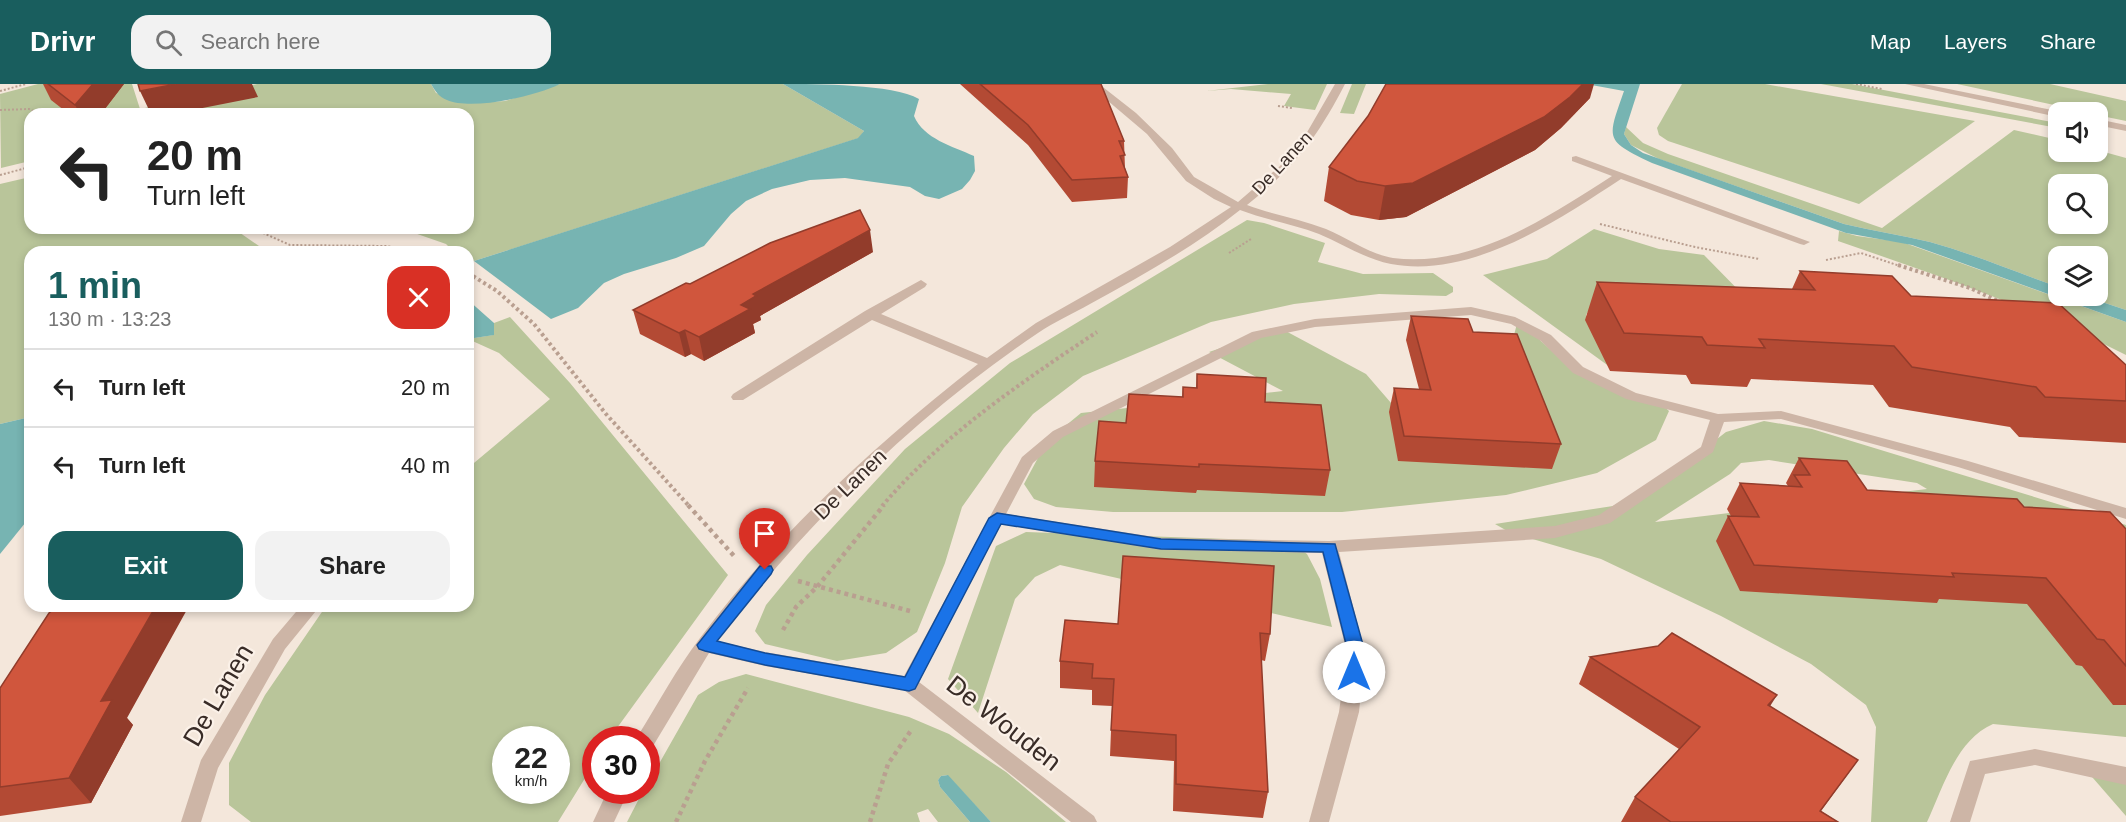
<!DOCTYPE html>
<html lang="en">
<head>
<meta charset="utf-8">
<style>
	body { margin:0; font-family:Arial,sans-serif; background:#f2f2f2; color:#222; height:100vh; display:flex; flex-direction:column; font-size:22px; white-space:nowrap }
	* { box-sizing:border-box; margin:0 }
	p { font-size:20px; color:#767676 }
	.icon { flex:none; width:33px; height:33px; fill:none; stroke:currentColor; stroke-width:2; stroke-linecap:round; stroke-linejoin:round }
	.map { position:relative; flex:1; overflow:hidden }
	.panel { position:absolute; left:24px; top:162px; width:450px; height:366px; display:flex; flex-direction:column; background:#fff; border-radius:18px; box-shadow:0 3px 9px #0003 }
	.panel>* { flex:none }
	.guide { position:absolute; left:24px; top:24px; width:450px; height:126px; border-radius:18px; box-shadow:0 3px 9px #0003; background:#fff; color:#222; overflow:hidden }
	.controls { position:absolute; left:2048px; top:18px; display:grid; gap:12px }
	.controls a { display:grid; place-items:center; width:60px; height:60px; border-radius:12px; background:#fff; box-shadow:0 3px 9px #0003; font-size:30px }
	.speed { position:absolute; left:492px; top:642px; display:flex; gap:12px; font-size:30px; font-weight:700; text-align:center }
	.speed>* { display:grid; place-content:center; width:78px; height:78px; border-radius:50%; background:#fff; box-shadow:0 3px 9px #0003; line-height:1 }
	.speed small { font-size:15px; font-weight:400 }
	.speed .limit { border:9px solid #d22; background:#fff; color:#111 }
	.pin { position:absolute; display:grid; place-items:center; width:51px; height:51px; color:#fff; margin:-62px -26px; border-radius:50% 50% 50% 0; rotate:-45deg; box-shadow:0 0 6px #0007 }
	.pin .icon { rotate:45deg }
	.me { position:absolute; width:66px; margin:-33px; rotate:0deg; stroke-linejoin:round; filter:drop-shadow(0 0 4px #0008) }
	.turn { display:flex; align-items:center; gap:21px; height:126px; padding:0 24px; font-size:27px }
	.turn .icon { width:78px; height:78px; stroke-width:2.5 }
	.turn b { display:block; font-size:42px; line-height:51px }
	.round { display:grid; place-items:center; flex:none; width:63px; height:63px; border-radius:18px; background:#f2f2f2 }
	.summary { display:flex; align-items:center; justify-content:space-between; height:102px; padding:0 24px }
	h1 { font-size:36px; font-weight:700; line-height:45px; color:#195e5e }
	.action { display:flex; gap:12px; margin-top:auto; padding:12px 24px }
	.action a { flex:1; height:69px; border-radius:18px; background:#195e5e; color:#fff; font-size:24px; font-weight:700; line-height:69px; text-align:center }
	.action a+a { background:#f2f2f2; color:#222 }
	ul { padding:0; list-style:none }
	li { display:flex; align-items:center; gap:18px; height:78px; padding:0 24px; border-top:2px solid #e0e0e0 }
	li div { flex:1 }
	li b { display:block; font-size:22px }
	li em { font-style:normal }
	header { display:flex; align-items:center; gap:36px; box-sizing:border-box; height:84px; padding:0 30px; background:#195e5e; color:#fff }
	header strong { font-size:28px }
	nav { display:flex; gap:33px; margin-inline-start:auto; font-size:21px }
	.search { width:420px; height:54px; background:#f2f2f2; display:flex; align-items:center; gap:15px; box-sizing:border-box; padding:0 21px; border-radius:18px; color:#767676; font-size:22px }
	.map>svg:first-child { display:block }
	.green { fill:#b9c59a; fill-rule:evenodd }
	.water { fill:#77b4b2 }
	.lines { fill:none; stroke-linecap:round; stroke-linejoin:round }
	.path-far2 { stroke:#b99f90; stroke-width:2; stroke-dasharray:2 2; stroke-linecap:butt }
	.path-far1 { stroke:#b99f90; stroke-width:4; stroke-dasharray:3 3; stroke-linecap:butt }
	.path { stroke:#b99f90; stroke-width:4.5; stroke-dasharray:4 4; stroke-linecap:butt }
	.minor { fill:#cdb5a6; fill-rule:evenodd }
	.wall { fill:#b34a34 }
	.shaded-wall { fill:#923c2b }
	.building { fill:#d0563d; stroke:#923c2b; stroke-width:1.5 }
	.route { fill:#1a73e8; stroke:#114b97; stroke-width:1.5 }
	.labels { text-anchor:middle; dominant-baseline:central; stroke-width:4.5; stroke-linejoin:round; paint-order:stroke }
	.far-street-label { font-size:18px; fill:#392c27; stroke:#fbf1e8 }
	.street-label { font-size:21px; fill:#392c27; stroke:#fbf1e8 }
	.near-street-label { font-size:26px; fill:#392c27; stroke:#fbf1e8 }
</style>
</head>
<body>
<header>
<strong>Drivr</strong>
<div class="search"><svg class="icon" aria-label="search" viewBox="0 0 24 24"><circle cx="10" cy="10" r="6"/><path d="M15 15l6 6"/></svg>Search here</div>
<nav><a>Map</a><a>Layers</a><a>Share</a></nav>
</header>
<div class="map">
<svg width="2126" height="738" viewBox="0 0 2126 738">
	<rect width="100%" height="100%" fill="#f4e7db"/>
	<!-- green -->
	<g class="green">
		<path d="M38,0H132L140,25L257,0H431L436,9L474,19L505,17L560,0H783L864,47L859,54L474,177L468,175V168H454L446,160L400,144H468V30H30V77L1,84L0,10Z"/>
		<path d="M1268,0H1327L1315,26L1284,22L1291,10L1231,5L1206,7Z"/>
		<path d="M1352,0H1366L1354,30L1340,29Z"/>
		<path d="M1682,0H1765L1975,37L1859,120L1668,57L1659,51L1657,44Z"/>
		<path d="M1821,0H1852L2057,39L2058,44Z"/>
		<path d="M1957,0H2050L2126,17V37L2097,31V28H2087Z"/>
		<path d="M1626,43L1643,59L1668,70L1882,144L2014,46L2058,56V68L2097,66L2126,74V226L2084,212H2097V172H2058V203C2016,188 1973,170 1930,158C1901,151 1873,147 1844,140L1659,75L1631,61L1624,50ZM2058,100H2097V140H2058Z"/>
		<path d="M30,93V144H233L259,162L278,168H30V333L0,340V100Z"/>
		<path d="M1247,136L1264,139L1325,159L1318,178L1363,190L1433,189L1453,203V208L1446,212L1379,210L1294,220L1211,238L1083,292L1033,330L1004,364L962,423L945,479L917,548L886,569L837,577L765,560L755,547L766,521L807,471L905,365L1010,279Z"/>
		<path d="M1594,145L1659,165L1704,171L1755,223L1592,220L1586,231L1610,283L1483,191L1547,175Z"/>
		<path d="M1839,147L1857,152L1902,158L2126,238V271C2034,224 1936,191 1838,157Z"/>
		<path d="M510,233L570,299L728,491L609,655L596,656L595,678L558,738H251L229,721V679L265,611L326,522H468V384L550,315L499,269L468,255L493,251L494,239ZM506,656H556V706H506Z"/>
		<path d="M1518,236L1575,288L1659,318L1669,327L1656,356L1597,389L1506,411L1342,428H1113L1056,423L1034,415L1024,400L1047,357L1081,329L1283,307L1209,268L1280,244L1366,290L1398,327L1484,363Z"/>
		<path d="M1764,337L1812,345L2126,441V653L1993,640C1956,656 1943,704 1927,738H1871L1876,643L1866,621L1811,580L1721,532L1601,475L1509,448L1495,440L1613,422L1681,383L1726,348ZM1769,376L1917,399L1927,405L1655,438L1730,390L1741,379Z"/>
		<path d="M1026,448L1287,457L1307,470L1320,495L1332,543L1060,481L1035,493L1015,515L978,629L948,595L996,462Z"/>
		<path d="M746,590L909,633L949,650L1006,688L1066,738H991L947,691L941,692L938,696L940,703L970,738H938L928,725L917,729L920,738H627L643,707L646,706L647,701L698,611L719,598Z"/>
		<path d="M2086,686L2126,688V732Z"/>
	</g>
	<!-- water -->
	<g class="water">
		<path d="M431,0H560C536,12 472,27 447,16C439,13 435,7 431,0Z"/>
		<path d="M783,0C816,0 893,0 919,15L914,32C924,55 952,62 974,72L975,87L970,96L962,105L939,115L925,112L910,103L845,94L810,96L772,105L746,117L731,130L704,162L676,174L624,190L604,199L578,224L551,235L474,177L858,54L864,47Z"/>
		<path d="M1586,0H1640L1624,50L1631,61L1643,69L1844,140C1873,147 1901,151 1930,158C1973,170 2016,188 2058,203V212H2084L2126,226V238L1912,161L1846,149L1652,79C1604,56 1607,56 1624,7Z"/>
		<path d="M468,216L494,239V251L468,255Z"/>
		<path d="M30,333V433L0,470V340Z"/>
		<path d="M948,691L991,738H970L940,703L938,696L941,692Z"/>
	</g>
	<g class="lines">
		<!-- path-far2 -->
		<g class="path-far2">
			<path d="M1856,0L1882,5"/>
			<path d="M0,7L26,0"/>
			<path d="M1278,22L1292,24"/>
			<path d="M0,26L29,25L40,30"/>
			<path d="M0,91L30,83"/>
			<path d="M1600,140L1695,163L1759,175"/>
			<path d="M252,144L290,161L387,162L419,168"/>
			<path d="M1229,169L1251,155"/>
			<path d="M1826,176L1861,169L1903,183"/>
		</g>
		<!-- path-far1 -->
		<g class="path-far1">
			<path d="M1898,181L1970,204L1998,217"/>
			<path d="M468,189L497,207L534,240L606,330L689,422"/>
			<path d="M882,422C942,352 1020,299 1097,248"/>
		</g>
		<!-- path -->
		<g class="path">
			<path d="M688,421L735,473"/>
			<path d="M798,497L910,527"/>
			<path d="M783,546L796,523L817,503L884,421"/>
			<path d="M676,738L705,677L748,604"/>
			<path d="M870,738L888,680L912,645"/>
		</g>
		<!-- minor -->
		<g class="minor">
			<path d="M1088,0H1099L1136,29L1172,64L1194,93L1238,118L1280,82L1302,57L1335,0H1345C1317,54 1295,83 1247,121C1273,131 1300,135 1326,145C1348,154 1369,170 1393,174C1473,184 1548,133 1612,92L1572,77V73L1576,72L1810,158L1804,161L1800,160L1621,95C1557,137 1471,195 1391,180C1365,175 1343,160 1319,150C1294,140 1266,136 1240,126C1194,163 1141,192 1090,220C1072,230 1054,238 1038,249C916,331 806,439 717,557L765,568L904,592L1022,373L1053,347L1252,248L1315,235L1471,223L1515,233L1551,251L1583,283L1636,309L1718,330L1781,327L1968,377L2126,424V435L1958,383L1781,335L1724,338L1713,368L1610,439L1555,454L1339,468L1365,569L1359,628L1329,738H1309L1339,628L1347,569L1322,469L1161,466L1001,440L919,598L1094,732L1097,738H1071L904,606L765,582L709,569L653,662L646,664V656H636L639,650C659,618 677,584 700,554C778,449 875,361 978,280L872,236L743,316H733L731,313L733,310L865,227L921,196L927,200L925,203L881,230L987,274L1036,239L1170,163L1231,123L1214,115L1186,97L1147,50ZM1471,231L1511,240L1541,257L1573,289L1626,315L1710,336L1701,363L1599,431L1555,442L1329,457L1161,454L1006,430L1033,379L1063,353L1261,254L1315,243Z"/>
			<path d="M1905,0H1924L2062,28H2058V33Z"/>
			<path d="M2097,35L2126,41V47L2097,41Z"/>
			<path d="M301,522H320L285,565L218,684L201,738H181L201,676L273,555Z"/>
			<path d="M2035,665L2126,683V701L2035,681L1985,690L1970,738H1950L1970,677Z"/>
			<path d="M608,706H629L614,738H593Z"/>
		</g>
	</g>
	<!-- wall -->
	<g class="wall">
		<path d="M43,0H124L101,30H69L51,16Z"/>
		<path d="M960,0H1101L1124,57L1125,84L1128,93L1127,114L1072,118L1028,61Z"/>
		<path d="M1590,14L1561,44L1535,66L1406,133L1379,136L1351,131L1324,117L1329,83Z"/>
		<path d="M873,168L760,232L761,236L753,240L755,249L704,277L691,270L685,273L640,250L633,226L690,200Z"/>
		<path d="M1800,187L1911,212L2126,281V359L2019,353L2010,343L1889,323L1873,301L1751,295L1747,303L1691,300L1686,291L1610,287L1585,236L1597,198L1792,205Z"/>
		<path d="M1411,232L1473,248L1561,360L1552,385L1398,377L1389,328L1394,304L1419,305L1406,256Z"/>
		<path d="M1197,290L1265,318L1330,386L1325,412L1197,406L1196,409L1094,403L1095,377L1126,339L1182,313L1183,303L1196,304Z"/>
		<path d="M1799,374L1867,406L2024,423L2126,445V621H2113L2082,582L2076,581L2027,520L1939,515L1937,519L1740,507L1716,457L1728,432H1731L1727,425L1740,399L1788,402L1786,399Z"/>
		<path d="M1118,540L1270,550L1265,577L1261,576L1268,708L1263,734L1173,727L1174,677L1110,672L1112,622L1092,621V606L1060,604V577Z"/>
		<path d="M1590,573L1770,623L1858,676L1821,727L1838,738H1621L1635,713L1679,665L1579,600Z"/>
		<path d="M0,604L127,634L133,641L91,719L0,732Z"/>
	</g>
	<!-- shaded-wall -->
	<g class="shaded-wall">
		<path d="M93,0H124L101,30H80L75,21Z"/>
		<path d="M176,0H252L258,13L172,30H151L140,7Z"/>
		<path d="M1583,0H1594L1590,14L1561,44L1535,66L1406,133L1379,136L1385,102Z"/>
		<path d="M870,146L873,168L760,232L761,236L753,240L755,249L704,277L699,253L741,221L753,210Z"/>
		<path d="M685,246L691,270L685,273L679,249Z"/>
		<path d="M468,293L472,302L468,304Z"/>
		<path d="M156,522H189L127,634L133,641L91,719L69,694L101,617Z"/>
		<path d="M1777,611L1761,637L1768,621Z"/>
	</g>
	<!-- building -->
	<g class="building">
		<path d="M48,0H93L75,21Z"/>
		<path d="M138,0H176L140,7Z"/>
		<path d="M980,0H1101L1124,57H1119L1125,71L1120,72L1128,93L1072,96L1028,41Z"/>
		<path d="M1386,0H1583L1570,13L1544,33L1413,99L1385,102L1357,97L1329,83L1368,32Z"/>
		<path d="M860,126L870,146L753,210L756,212L741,221L750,225L699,253L685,246L679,249L633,226L686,199L690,200L770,159Z"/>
		<path d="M1800,187L1892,192L1911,212L2058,219L2126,281V317L2045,313L2036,303L1912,283L1894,262L1759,255L1765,264L1707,261L1702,253L1624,249L1597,198L1815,206Z"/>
		<path d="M1411,232L1468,235L1473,248L1517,250L1561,360L1404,352L1394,304L1431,306Z"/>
		<path d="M1197,290L1266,294L1265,318L1321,321L1330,386L1199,380V383L1095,377L1099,337L1126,339L1129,310L1183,313V303L1197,304Z"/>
		<path d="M1799,374L1847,377L1867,406L2017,415L2024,423L2110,428L2126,445V582L2104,556L2097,555L2046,494L1952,489L1954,493L1754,481L1728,432L1759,433L1740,399L1802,403L1794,391H1810Z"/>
		<path d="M1123,472L1274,482L1270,550L1260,549L1268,708L1176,700V651L1111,646L1114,595L1092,594L1093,580L1060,577L1065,536L1118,540Z"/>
		<path d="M58,522H156L101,617L112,616L69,694L0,703V604L49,529Z"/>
		<path d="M1672,549L1777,611L1768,621L1858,676L1820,727L1838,738H1671L1635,713L1700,643L1590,573L1658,562Z"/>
	</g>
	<!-- route -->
	<path class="route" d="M997,429L1161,455L1335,460L1365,568L1360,593L1354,595L1348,593L1346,588L1348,568L1323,468L1161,465L1001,440L915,605L909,607L765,581L705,567L699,565L697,561L760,482H771L773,486L771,490L717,557L765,569L905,593L989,434Z"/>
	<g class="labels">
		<!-- far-street labels -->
		<g class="far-street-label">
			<text transform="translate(1282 79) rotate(-47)">De Lanen</text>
		</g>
		<!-- street labels -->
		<g class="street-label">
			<text transform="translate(850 400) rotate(-44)">De Lanen</text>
		</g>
		<!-- near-street labels -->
		<g class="near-street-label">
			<text transform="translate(218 611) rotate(-60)">De Lanen</text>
			<text transform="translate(1004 639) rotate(38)">De Wouden</text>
		</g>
	</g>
</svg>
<div class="controls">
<a><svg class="icon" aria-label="sound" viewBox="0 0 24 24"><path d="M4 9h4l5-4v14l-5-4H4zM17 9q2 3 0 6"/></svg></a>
<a><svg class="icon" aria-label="search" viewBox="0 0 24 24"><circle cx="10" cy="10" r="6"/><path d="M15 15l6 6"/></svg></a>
<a><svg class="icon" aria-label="layers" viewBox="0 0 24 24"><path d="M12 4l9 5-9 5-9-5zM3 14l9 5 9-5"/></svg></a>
</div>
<div class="speed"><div>22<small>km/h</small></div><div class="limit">30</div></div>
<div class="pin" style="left:765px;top:486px;background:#d93025"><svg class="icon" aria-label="arrive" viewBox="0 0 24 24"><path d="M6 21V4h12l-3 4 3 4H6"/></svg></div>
<svg class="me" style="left:1354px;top:588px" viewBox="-20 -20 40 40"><circle r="19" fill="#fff"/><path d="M0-13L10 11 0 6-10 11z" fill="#1a73e8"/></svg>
<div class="guide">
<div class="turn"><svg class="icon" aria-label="left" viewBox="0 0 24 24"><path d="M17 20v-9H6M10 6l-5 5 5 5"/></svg><div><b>20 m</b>Turn left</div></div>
</div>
<section class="panel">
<div class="summary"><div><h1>1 min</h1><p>130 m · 13:23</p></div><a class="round" style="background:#d93025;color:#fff"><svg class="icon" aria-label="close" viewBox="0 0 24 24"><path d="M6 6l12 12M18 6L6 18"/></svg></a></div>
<ul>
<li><svg class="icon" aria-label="left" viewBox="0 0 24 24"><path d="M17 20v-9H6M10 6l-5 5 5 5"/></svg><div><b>Turn left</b></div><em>20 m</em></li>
<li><svg class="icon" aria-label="left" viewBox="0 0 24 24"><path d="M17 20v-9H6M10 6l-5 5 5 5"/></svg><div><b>Turn left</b></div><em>40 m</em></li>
</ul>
<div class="action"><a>Exit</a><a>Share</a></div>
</section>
</div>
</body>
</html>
